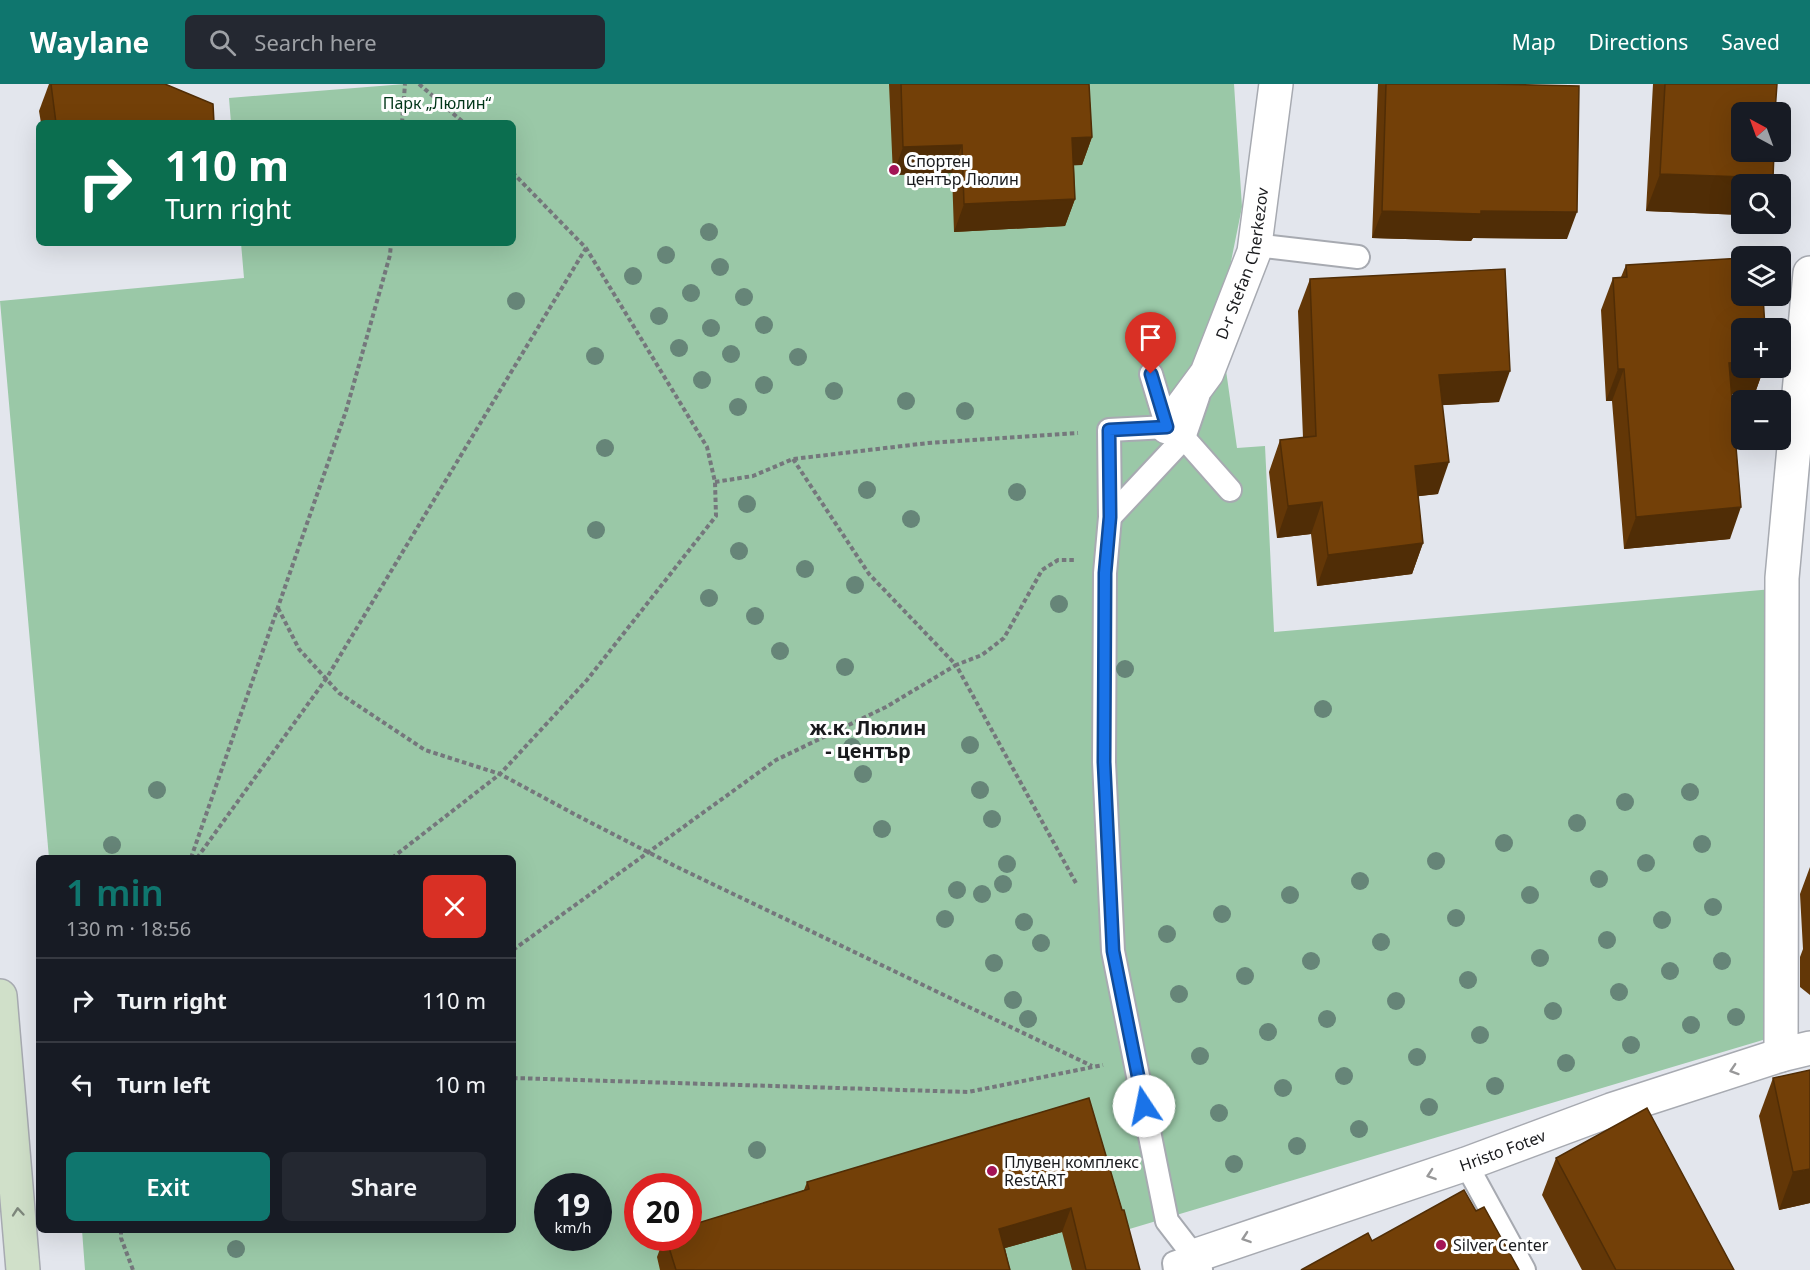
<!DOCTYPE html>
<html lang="en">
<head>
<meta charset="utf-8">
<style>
	body { margin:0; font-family:"Noto Sans",sans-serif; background:#242831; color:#f1f3f6; height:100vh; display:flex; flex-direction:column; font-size:22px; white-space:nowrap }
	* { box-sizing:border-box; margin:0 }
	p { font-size:20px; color:#9ea1a6 }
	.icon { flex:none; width:33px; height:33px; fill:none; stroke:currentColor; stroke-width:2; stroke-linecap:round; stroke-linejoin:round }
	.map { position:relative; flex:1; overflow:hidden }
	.side { position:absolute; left:36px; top:771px; width:480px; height:378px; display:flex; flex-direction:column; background:#171b24; border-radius:9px; box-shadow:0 6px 24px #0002 }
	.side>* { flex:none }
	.banner { position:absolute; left:36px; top:36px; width:480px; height:126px; border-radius:9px; box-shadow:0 6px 24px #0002; background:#0b6e4f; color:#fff; overflow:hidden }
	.needle { width:39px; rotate:319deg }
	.controls { position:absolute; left:1731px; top:18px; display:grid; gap:12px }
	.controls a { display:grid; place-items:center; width:60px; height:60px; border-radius:9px; background:#171b24; box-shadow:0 6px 24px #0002; font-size:30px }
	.speed { position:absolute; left:534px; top:1089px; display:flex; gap:12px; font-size:30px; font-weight:700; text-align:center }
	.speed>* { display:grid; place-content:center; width:78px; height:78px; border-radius:50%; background:#171b24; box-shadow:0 6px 24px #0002; line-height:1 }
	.speed small { font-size:15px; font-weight:400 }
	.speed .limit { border:9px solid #d22; background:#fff; color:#111 }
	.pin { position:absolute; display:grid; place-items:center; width:51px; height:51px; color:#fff; margin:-62px -26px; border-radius:50% 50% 50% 0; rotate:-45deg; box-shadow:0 0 6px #0007 }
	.pin .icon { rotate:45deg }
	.me { position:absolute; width:66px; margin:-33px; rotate:349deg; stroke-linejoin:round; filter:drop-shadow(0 0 4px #0008) }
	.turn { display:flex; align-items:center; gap:21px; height:126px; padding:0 30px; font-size:27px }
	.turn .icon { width:78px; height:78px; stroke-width:2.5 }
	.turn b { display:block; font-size:42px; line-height:51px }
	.round { display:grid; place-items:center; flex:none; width:63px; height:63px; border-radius:9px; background:#242831 }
	.overview { display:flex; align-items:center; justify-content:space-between; height:102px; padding:0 30px }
	h1 { font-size:36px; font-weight:600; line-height:45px; color:#0f766e }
	.button { display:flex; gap:12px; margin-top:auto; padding:12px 30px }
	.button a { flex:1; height:69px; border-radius:9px; background:#0f766e; color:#fff; font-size:24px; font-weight:600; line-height:69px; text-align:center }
	.button a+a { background:#242831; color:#f1f3f6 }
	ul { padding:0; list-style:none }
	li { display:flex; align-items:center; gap:18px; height:84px; padding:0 30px; border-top:2px solid #363941 }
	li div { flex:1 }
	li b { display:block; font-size:22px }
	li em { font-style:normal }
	header { display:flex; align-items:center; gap:36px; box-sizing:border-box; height:84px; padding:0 30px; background:#0f766e; color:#fff }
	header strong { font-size:28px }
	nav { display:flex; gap:33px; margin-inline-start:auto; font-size:21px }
	.search { width:420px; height:54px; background:#242831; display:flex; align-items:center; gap:15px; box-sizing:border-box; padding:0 21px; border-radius:9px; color:#9ea1a6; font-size:22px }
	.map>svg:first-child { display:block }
	.green { fill:#9ac8a7; fill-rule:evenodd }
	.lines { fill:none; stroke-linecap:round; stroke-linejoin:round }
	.service-casing { stroke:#a7aab1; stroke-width:26 }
	.minor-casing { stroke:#a7aab1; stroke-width:36 }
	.secondary-casing { stroke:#a7aab1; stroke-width:36 }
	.path { stroke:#75777c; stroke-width:4; stroke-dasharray:4.5 3; stroke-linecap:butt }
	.service { stroke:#fff; stroke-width:22 }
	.minor { stroke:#fff; stroke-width:33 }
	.secondary { stroke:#d0e0c9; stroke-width:33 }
	.tree { fill:#668578 }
	.wall { fill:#633707 }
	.shaded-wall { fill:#502d06 }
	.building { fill:#734008; stroke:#502d06; stroke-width:1.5 }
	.oneway { stroke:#989899 }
	.oneway2 { stroke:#7e877c }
	.route-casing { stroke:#114b97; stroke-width:15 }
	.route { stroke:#1a73e8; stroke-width:10 }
	.poi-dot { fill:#a41456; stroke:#fff; stroke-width:2 }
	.labels { text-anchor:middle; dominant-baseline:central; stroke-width:6; stroke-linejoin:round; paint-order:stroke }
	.park-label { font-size:16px; fill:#003518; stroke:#fff }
	.poi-label { font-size:16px; fill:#191a1d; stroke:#fff; text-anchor:start }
	.street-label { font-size:16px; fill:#191a1d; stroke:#fff }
	.quarter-label { font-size:20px; font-weight:bold; fill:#191a1d; stroke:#fff }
</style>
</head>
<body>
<header>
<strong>Waylane</strong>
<div class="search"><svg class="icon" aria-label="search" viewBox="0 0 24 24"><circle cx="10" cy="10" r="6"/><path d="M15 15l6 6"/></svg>Search here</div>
<nav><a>Map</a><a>Directions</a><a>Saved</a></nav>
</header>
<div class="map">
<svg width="1810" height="1186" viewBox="0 0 1810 1186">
	<rect width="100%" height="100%" fill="#e3e6ed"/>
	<!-- green -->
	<path class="green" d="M405,0H1234L1242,123L1219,237L1237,364L1265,362L1274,548L1773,505V953L1116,1149L1126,1186H85L82,1146H513V774H49L0,217L244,194L241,159H513V39H231L229,14ZM548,1102H598V1154H548ZM638,1102H688V1154H638Z"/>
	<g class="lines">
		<defs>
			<g id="service">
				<path d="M1255,161L1358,173"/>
				<path d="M1151,290L1167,343L1109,346L1110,433L1105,489L1104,678L1113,867L1167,1137L1194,1172L1201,1185"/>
				<path d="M1184,354L1230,406"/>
				<path d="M1110,433L1184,354L1198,313"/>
				<path d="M1466,1080L1524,1186"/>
				<path d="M1175,1186L1174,1179L1194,1172"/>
			</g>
			<g id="minor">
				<path id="s1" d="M1167,343L1207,289L1254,168L1276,0"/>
				<path d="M1781,971L1782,494L1810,189"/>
				<path id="s2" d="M1194,1172L1466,1080L1611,1026L1781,971L1810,964"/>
			</g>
			<path id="secondary" d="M0,912L23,1186"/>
		</defs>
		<!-- service casing -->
		<use href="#service" class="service-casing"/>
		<!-- minor casing -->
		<use href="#minor" class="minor-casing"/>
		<!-- secondary casing -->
		<use href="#secondary" class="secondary-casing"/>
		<!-- path -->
		<g class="path">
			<path d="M419,0L464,39"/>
			<path d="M402,39L405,0"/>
			<path d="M793,375L869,490L956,581L982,571L1004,554L1042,486L1058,476H1074"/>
			<path d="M715,398L753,392L793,375L928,359L1078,349"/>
			<path d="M278,524L299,565L339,609L425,666L500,690L576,731L677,783L1092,982"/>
			<path d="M191,774L346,327L390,171L391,159"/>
			<path d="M197,774L326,595L586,164"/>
			<path d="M392,774L500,690L587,596L716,432L715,398L707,363L586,164L513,89"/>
			<path d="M513,866L776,676L886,623L956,581L1077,801"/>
			<path d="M513,994L968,1008L1103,981"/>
			<path d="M121,1146V1154L133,1186"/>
		</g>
		<!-- service -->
		<use href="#service" class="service"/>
		<!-- minor -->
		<use href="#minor" class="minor"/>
		<!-- secondary -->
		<use href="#secondary" class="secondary"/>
	</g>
	<!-- trees -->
	<g class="tree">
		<circle cx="709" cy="148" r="9"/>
		<circle cx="666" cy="171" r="9"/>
		<circle cx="720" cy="183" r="9"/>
		<circle cx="633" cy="192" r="9"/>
		<circle cx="691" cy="209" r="9"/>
		<circle cx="744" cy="213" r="9"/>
		<circle cx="516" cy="217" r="9"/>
		<circle cx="659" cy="232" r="9"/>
		<circle cx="764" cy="241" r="9"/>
		<circle cx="711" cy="244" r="9"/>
		<circle cx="679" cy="264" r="9"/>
		<circle cx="731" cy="270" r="9"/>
		<circle cx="595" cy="272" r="9"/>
		<circle cx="798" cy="273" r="9"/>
		<circle cx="702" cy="296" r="9"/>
		<circle cx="764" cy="301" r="9"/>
		<circle cx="834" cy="307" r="9"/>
		<circle cx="906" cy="317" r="9"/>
		<circle cx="738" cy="323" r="9"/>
		<circle cx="965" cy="327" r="9"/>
		<circle cx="605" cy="364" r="9"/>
		<circle cx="867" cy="406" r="9"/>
		<circle cx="1017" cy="408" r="9"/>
		<circle cx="747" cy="420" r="9"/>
		<circle cx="911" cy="435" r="9"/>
		<circle cx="596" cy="446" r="9"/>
		<circle cx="739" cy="467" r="9"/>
		<circle cx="805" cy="485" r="9"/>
		<circle cx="855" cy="501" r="9"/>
		<circle cx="709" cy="514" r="9"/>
		<circle cx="1059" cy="520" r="9"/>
		<circle cx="755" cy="532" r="9"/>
		<circle cx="780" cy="567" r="9"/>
		<circle cx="845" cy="583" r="9"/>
		<circle cx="1125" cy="585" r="9"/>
		<circle cx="1323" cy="625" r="9"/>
		<circle cx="970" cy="661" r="9"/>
		<circle cx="852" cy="663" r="9"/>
		<circle cx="863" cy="690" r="9"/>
		<circle cx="157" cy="706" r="9"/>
		<circle cx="980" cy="706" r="9"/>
		<circle cx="1690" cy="708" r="9"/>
		<circle cx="1625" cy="718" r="9"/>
		<circle cx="992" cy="735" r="9"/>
		<circle cx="1577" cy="739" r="9"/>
		<circle cx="882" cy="745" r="9"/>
		<circle cx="1504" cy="759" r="9"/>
		<circle cx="1702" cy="760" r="9"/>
		<circle cx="112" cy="761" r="9"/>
		<circle cx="1436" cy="777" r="9"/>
		<circle cx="1646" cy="779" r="9"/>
		<circle cx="1007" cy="780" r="9"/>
		<circle cx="1599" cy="795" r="9"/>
		<circle cx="1360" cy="797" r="9"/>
		<circle cx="1003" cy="800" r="9"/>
		<circle cx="957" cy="806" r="9"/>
		<circle cx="982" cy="810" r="9"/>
		<circle cx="1290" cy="811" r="9"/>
		<circle cx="1530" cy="811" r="9"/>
		<circle cx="1713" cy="823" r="9"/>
		<circle cx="1222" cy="830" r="9"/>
		<circle cx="1456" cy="834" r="9"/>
		<circle cx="945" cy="835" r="9"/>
		<circle cx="1662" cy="836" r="9"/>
		<circle cx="1024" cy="838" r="9"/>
		<circle cx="1167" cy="850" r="9"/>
		<circle cx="1607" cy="856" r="9"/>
		<circle cx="1381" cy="858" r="9"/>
		<circle cx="1041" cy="859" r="9"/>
		<circle cx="1540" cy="874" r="9"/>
		<circle cx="1311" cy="877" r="9"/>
		<circle cx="1722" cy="877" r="9"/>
		<circle cx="994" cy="879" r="9"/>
		<circle cx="1670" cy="887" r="9"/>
		<circle cx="1245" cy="892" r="9"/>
		<circle cx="1468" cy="896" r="9"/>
		<circle cx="1619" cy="908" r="9"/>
		<circle cx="1179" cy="910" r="9"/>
		<circle cx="1013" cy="916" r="9"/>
		<circle cx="1396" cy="917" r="9"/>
		<circle cx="1553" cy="927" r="9"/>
		<circle cx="1736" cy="933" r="9"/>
		<circle cx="1028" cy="935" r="9"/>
		<circle cx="1327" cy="935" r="9"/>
		<circle cx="1691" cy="941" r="9"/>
		<circle cx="1268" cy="948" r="9"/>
		<circle cx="1480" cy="951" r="9"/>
		<circle cx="1631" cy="961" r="9"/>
		<circle cx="1200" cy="972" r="9"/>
		<circle cx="1417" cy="973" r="9"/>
		<circle cx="1566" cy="979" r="9"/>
		<circle cx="1344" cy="992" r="9"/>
		<circle cx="1495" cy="1002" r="9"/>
		<circle cx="1283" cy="1004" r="9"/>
		<circle cx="1429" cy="1023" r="9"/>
		<circle cx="1219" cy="1029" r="9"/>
		<circle cx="1359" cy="1045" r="9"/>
		<circle cx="1297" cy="1062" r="9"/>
		<circle cx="757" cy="1066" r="9"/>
		<circle cx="1234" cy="1080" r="9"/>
		<circle cx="236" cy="1165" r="9"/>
	</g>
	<!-- wall -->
	<g class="wall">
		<path d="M49,0H165L214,39H41L39,27Z"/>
		<path d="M889,0H1089L1092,53L1082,81H1074L1075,115L1065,142L954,148L952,89L893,91Z"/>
		<path d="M1378,0H1487L1567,155L1473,154L1471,157L1372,154Z"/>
		<path d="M1653,0H1777L1742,100V131L1646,127Z"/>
		<path d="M1626,181L1742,284H1764L1755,309L1732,310L1730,455L1624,465L1612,317H1606L1601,226L1613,194L1621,193Z"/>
		<path d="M1310,195L1499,318L1443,321L1438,410L1418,412L1423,459L1412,490L1317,502L1311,450L1277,454L1269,388L1280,356L1303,354L1298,227Z"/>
		<path d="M1810,783V911L1800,903V873L1803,865L1800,810Z"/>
		<path d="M1773,994L1810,1119L1779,1126L1759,1032Z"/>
		<path d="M1089,1014L1140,1186H1072L1062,1148L1005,1164L1010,1186H660L657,1173L664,1154H688L804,1106L807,1098Z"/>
		<path d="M1556,1074L1734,1186H1582L1542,1111Z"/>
	</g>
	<!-- shaded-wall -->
	<g class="shaded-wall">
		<path d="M1092,53L1082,81L1062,82L1072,54Z"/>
		<path d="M962,61L952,89L893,91L903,63Z"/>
		<path d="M1660,90L1773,94L1770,100H1742V131L1646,127Z"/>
		<path d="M1075,115L1065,142L954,148L964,120Z"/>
		<path d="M1382,127H1481L1577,128L1567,155L1473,154L1471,157L1372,154Z"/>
		<path d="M1742,278V284H1764L1755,309L1718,311L1729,279Z"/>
		<path d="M1618,285H1624L1612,317H1606Z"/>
		<path d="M1510,287L1499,318L1428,322L1439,291Z"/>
		<path d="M1449,378L1438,410L1403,414L1415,382Z"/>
		<path d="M1322,418L1311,450L1277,454L1288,422Z"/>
		<path d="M1741,423L1730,455L1624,465L1636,433Z"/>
		<path d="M1423,459L1412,490L1317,502L1328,471Z"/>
		<path d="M1810,1085V1119L1779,1126L1793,1088Z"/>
		<path d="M1071,1124L1062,1148L991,1168L999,1145Z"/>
	</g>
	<!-- building -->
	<g class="building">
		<path d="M51,0H165L213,20L214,39H56Z"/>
		<path d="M901,0H1089L1092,53L1072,54L1075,115L964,120L962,61L903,63Z"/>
		<path d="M1386,0H1487L1579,2L1577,128L1481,127V130L1382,127Z"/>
		<path d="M1665,0H1777L1775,28H1742V68H1774L1773,94L1660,90Z"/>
		<path d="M1742,174V212H1763L1765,244H1742V278L1729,279L1741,423L1636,433L1624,285H1618L1613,194L1627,193L1626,181Z"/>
		<path d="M1505,185L1510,287L1439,291L1449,378L1415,382L1423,459L1328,471L1322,418L1288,422L1280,356L1316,352L1310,195Z"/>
		<path d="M1810,986V1085L1793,1088L1773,994Z"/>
		<path d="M1089,1014L1122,1126H1124L1140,1186H1086L1071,1124L999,1145L1010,1186H676L666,1154H688V1142L809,1105L807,1098Z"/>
		<path d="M1647,1024L1734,1186H1616L1556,1074Z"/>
		<path d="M1464,1106L1476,1127L1484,1123L1519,1186H1301L1368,1149L1372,1157Z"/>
	</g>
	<!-- one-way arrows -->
	<defs><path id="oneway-chevron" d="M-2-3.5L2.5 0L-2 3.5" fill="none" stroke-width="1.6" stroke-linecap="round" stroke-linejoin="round" transform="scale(1.5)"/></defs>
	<g class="oneway">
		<use href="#oneway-chevron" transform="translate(1734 986) rotate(162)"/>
		<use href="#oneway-chevron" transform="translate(1431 1091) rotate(161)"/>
		<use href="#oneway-chevron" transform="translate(1246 1154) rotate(161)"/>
	</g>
	<use class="oneway2" href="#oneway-chevron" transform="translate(18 1128) rotate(-95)"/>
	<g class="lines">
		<defs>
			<path id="route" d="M1144,1022L1113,867L1104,678L1105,489L1110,433L1109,346L1167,343L1151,290"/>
		</defs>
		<!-- route casing -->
		<use href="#route" class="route-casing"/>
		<!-- route -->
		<use href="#route" class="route"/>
	</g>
	<!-- markers -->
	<g class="poi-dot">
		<circle cx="894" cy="86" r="6"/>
		<circle cx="992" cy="1087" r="6"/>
		<circle cx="1441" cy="1161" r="6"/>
	</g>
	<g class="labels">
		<!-- park labels -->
		<g class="park-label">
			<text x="437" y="19">Парк „Люлин“</text>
		</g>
		<!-- poi labels -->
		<g class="poi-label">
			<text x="906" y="77">Спортен<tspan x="906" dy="18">център Люлин</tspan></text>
			<text x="1004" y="1078">Плувен комплекс<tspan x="1004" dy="18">RestART</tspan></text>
			<text x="1453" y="1161">Silver Center</text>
		</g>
		<!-- street labels -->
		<g class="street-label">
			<text stroke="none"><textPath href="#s1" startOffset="183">D-r Stefan Cherkezov</textPath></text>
			<text stroke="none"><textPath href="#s2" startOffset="326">Hristo Fotev</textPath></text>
		</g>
		<!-- quarter labels -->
		<g class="quarter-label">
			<text x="868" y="643">ж.к. Люлин<tspan x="868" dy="23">- център</tspan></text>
		</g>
	</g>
</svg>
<div class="controls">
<a><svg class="needle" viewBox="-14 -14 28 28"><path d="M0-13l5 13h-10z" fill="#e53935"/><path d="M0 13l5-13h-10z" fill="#9ea1a6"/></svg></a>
<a><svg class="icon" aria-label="search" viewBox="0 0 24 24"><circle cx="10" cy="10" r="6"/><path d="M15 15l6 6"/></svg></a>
<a><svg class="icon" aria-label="layers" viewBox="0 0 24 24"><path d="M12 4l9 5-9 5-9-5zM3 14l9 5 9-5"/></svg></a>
<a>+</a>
<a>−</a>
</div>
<div class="speed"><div>19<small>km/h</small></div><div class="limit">20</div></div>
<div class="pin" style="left:1151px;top:290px;background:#d93025"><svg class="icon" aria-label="arrive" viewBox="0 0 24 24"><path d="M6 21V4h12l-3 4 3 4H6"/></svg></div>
<svg class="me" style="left:1144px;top:1022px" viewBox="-20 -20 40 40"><circle r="19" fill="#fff"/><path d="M0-13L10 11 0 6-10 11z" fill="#1a73e8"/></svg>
<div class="banner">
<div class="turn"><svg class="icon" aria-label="right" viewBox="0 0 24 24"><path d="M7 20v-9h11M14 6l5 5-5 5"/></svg><div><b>110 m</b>Turn right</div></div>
</div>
<section class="side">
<div class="overview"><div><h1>1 min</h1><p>130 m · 18:56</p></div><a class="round" style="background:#d93025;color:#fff"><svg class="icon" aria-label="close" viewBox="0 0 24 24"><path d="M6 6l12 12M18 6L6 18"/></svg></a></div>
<ul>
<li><svg class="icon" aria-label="right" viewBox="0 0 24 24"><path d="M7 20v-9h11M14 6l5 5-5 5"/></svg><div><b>Turn right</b></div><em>110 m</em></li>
<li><svg class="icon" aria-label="left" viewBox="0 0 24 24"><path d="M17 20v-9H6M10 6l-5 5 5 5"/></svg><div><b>Turn left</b></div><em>10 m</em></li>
</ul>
<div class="button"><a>Exit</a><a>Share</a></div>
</section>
</div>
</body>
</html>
